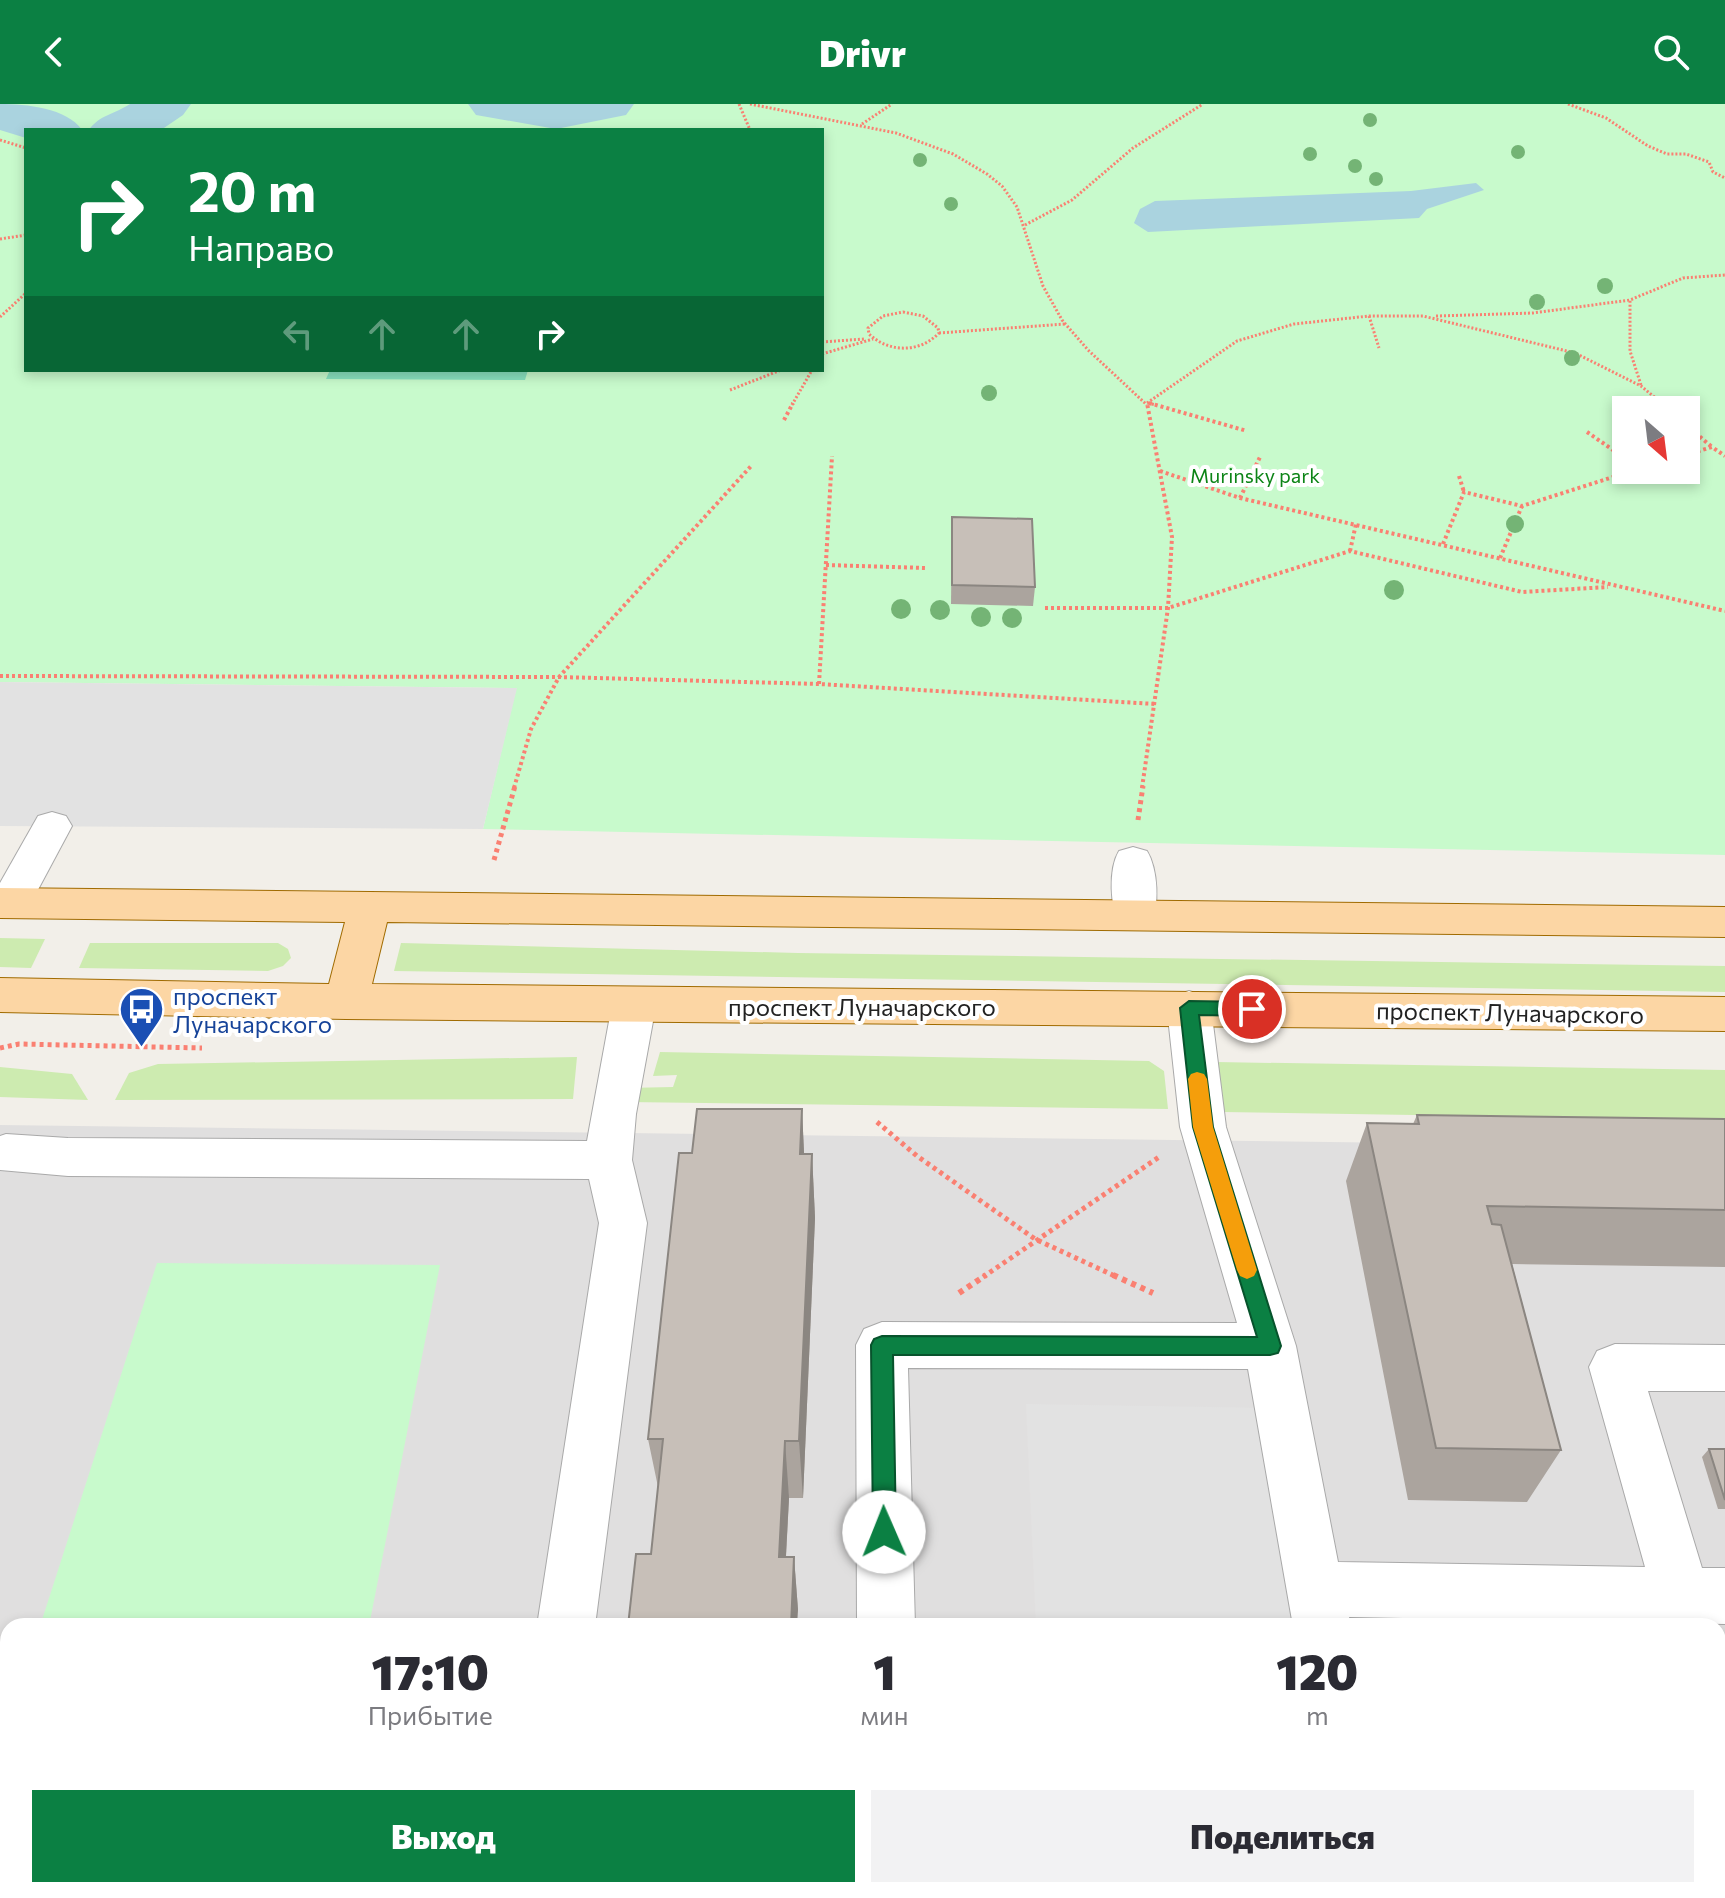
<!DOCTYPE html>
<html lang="ru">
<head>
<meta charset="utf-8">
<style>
	body { margin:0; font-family:Commissioner,sans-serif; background:#f2f2f3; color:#2b2b33; height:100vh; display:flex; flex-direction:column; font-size:30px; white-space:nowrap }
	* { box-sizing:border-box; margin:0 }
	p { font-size:26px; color:#7c7c81 }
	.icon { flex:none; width:44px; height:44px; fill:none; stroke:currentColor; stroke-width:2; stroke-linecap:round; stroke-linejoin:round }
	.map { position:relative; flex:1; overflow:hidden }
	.panel { position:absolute; left:0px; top:1514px; width:1726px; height:280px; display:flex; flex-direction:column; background:#fff; border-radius:24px 24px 0 0; box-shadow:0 4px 12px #0003 }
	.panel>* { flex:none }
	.hud { position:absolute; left:24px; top:24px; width:800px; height:244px; border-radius:0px; box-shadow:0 4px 12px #0003; background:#0b8043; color:#fff; overflow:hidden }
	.needle { width:52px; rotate:152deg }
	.controls { position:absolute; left:1612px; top:292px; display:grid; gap:16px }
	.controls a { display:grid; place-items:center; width:88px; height:88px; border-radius:0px; background:#fff; box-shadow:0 4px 12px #0003; font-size:40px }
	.pin { position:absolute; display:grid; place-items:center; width:68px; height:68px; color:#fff; margin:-34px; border:4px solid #fff; border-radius:50%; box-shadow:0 2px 8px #0007 }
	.me { position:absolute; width:88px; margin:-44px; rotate:359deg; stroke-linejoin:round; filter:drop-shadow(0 0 6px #0008) }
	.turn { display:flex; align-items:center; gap:28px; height:168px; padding:0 32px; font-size:36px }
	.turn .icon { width:104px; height:104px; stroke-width:2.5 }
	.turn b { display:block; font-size:56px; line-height:68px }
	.lanes { display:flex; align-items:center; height:76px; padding:0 32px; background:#0003; justify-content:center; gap:40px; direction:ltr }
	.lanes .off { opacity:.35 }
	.eta { display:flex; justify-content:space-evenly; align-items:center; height:136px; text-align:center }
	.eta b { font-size:48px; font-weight:800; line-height:56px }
	.primary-button { display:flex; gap:16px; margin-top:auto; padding:16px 32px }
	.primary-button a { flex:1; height:92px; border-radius:0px; background:#0b8043; color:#fff; font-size:32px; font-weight:800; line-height:92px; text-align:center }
	.primary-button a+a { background:#f2f2f3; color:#2b2b33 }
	header { display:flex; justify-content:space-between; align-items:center; height:104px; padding:0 32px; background:#0b8043; color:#fff; font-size:36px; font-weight:800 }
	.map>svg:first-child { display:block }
	.residential { fill:#e0dfdf; fill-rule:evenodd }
	.grass { fill:#cdebb0 }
	.park { fill:#c8facc; fill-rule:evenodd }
	.pitch { fill:#88e0be }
	.parking { fill:#e2e2e2 }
	.water { fill:#aad3df }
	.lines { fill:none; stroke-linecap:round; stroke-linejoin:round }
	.stream { fill:#aad3df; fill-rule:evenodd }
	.river { fill:#aad3df; fill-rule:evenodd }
	.minor-casing { stroke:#a9a9a9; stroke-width:2 }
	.major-casing { stroke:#a06b00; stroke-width:2 }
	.path-far3 { stroke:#fa8072; stroke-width:3; stroke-dasharray:2 2; stroke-linecap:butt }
	.path-far2 { stroke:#fa8072; stroke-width:4; stroke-dasharray:3 3; stroke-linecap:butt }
	.path-far1 { stroke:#fa8072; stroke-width:5; stroke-dasharray:4 4; stroke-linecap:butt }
	.path { stroke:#fa8072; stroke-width:6; stroke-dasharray:5 5; stroke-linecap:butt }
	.minor { fill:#fff; fill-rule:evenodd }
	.major { fill:#fcd6a4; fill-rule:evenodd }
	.tree { fill:#74b475 }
	.wall { fill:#aba49e }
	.shaded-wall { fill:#8b8681 }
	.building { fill:#c7bfb8; stroke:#8b8681; stroke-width:2 }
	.route { fill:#0b8043; stroke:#07532c; stroke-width:2 }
	.slow { fill:#f59e0b }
	.labels { text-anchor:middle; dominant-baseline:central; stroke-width:8; stroke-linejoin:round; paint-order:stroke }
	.far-park-label { font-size:20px; fill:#0c8416; stroke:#fff }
	.transit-label { font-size:24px; fill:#164399; stroke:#fff; text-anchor:start }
	.street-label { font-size:24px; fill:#222; stroke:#fff }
</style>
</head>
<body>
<header><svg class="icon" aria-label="back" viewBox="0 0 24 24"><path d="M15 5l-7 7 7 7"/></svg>Drivr<svg class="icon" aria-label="search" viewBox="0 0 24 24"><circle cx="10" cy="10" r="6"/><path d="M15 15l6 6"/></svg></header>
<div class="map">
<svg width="1725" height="1794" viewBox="0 0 1725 1794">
	<rect width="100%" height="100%" fill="#f2efe9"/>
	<!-- residential -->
	<path class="residential" d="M0,1021L1725,1043V1794H0ZM8,1522H1718V1786H8Z"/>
	<!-- grass -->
	<g class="grass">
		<path d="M0,834L45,835L31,864L0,863Z"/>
		<path d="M90,839H278L288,845L291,854L283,862L268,867L79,864Z"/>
		<path d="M401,839L798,849L1725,862V888L394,867Z"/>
		<path d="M660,948L1149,957L1164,967L1168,1005L626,998V984L673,983L677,971L653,972Z"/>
		<path d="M577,953L573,995L115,996L129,969L158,960Z"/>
		<path d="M1216,958L1725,966V1016L1223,1008Z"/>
		<path d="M0,963L72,970L88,996L0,993Z"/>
	</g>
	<!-- park -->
	<g class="park">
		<path d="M0,0H1725V751L483,725L516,584L0,578ZM26,26H822V266H26ZM1626,306H1686V366H1626Z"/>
		<path d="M157,1159L440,1161L369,1522H40Z"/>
	</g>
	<!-- pitch -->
	<path class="pitch" d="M330,266H528L525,276L326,275Z"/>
	<!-- parking -->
	<g class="parking">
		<path d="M0,578L517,584L483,725L0,722Z"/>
		<path d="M1026,1300L1276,1304L1310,1522H1036Z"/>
	</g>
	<!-- water -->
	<path class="water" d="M1476,79L1484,86L1427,105L1419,114L1148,128L1134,119L1140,105L1155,97L1411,87Z"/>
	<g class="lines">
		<!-- stream -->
		<path class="stream" d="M47,22L51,26H42Z"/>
		<!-- river -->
		<g class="river">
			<path d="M0,0C26,0 67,4 82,26H26V34L0,26Z"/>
			<path d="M130,0H191L183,11L161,26H89C99,11 115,10 130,0Z"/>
			<path d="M468,0H634L626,11L556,25L476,11Z"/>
		</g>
		<defs>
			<g id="minor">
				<path d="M52,708L66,712L72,722L25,810L10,814L0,811V779L38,712Z"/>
				<path d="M1133,743L1147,747C1158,765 1160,803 1150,822L1135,826L1120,822C1110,804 1108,765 1119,747Z"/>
				<path d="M634,884L650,889L656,901L636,1010L632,1056L647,1119L595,1522H537L599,1119L589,1075L68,1072L0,1066V1032L6,1030L68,1034L587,1037L612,901L618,889Z"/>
				<path d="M1189,887L1205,892L1211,904L1226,1023L1296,1242L1338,1458L1645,1463L1589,1263L1597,1247L1615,1240L1725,1241V1287H1648L1702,1464H1725V1520L1349,1513L1351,1522H1293L1248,1265L908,1264L915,1522H857L856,1241L864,1225L882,1218L1237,1219L1180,1023L1167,904L1173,892Z"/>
				<path d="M496,1786H560L559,1794H495Z"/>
				<rect x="857" y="1786" width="64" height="8"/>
				<path d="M1339,1786H1403L1405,1794H1341Z"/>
			</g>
			<path id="major" d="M0,784L1725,803V833L387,818L372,880L1725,893V927L346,915L0,908V874L329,880L345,818L0,814Z"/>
		</defs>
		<!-- minor casing -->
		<use href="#minor" class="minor-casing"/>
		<!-- major casing -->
		<use href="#major" class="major-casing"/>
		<!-- path-far3 -->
		<g class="path-far3">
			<path d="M739,0L750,26"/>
			<path d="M750,0L896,29L953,50L987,70L1002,82L1017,103L1043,182L1062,216L1088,246L1147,301"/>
			<path d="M1568,0L1606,14L1648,42L1667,50H1686L1709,58L1713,68L1725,74"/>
			<path d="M862,20L892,0"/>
			<path d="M0,36L26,44"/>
			<path d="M1025,121L1072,96L1133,44L1203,0"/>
			<path d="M0,135L26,131"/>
			<path d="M903,208L923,212L938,224L939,229C920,249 889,249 869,230L868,224L883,212Z"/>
			<path d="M1369,212L1379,244"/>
			<path d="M1436,212L1533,209L1630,196"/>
			<path d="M0,213L26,189"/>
			<path d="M939,229L1065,220"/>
			<path d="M822,238L864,235"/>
			<path d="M822,250L873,235"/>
			<path d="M1641,281L1630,247V196L1683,174L1725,171"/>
			<path d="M730,286L781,266"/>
			<path d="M1147,299L1237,237L1294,220L1369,212H1423L1575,249L1641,282L1664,301"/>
			<path d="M1148,299L1156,301"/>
			<path d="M792,301L812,266"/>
		</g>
		<!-- path-far2 -->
		<g class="path-far2">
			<path d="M1149,299L1247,327"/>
			<path d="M1661,299L1669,306"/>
			<path d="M784,316L793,299"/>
			<path d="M1686,321L1712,343"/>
			<path d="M1587,328L1626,355"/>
			<path d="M1686,351L1712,343L1725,352"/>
			<path d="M1160,367L1240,394L1725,507"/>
			<path d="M1459,372L1464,388"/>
			<path d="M1240,394L1260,353"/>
			<path d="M1443,440L1464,388L1522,402L1635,366"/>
			<path d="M1350,447L1356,420"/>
			<path d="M1500,454L1522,402"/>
			<path d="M826,461L926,464"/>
			<path d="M1045,504H1168L1350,447L1522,488L1608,483"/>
			<path d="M0,572L559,573L819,580L1155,600"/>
			<path d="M819,580L832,352"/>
			<path d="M514,684L531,625L559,573L752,361"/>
			<path d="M1142,684L1168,504L1172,433L1147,299"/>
		</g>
		<!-- path-far1 -->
		<g class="path-far1">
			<path d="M1138,716L1143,682"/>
			<path d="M494,756L515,682"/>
			<path d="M0,944L19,940L202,944"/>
			<path d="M877,1018L917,1052L1035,1135L1117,1173"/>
			<path d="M983,1173L1159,1053"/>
		</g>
		<!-- path -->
		<g class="path">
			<path d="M1113,1171L1153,1189"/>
			<path d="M959,1189L986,1171"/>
			<path d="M1718,1618H1725"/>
		</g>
		<!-- minor -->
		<use href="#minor" class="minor"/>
		<!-- major -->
		<use href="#major" class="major"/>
	</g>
	<!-- trees -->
	<g class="tree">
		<circle cx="1370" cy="16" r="7"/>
		<circle cx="1518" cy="48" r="7"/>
		<circle cx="1310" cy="50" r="7"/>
		<circle cx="920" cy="56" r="7"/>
		<circle cx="1355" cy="62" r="7"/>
		<circle cx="1376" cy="75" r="7"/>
		<circle cx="951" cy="100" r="7"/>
		<circle cx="1605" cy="182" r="8"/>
		<circle cx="1537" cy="198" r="8"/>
		<circle cx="1572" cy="254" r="8"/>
		<circle cx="989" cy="289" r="8"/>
		<circle cx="1515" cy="420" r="9"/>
		<circle cx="1394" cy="486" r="10"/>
		<circle cx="901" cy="505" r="10"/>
		<circle cx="940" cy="506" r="10"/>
		<circle cx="981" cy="513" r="10"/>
		<circle cx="1012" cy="514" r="10"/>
	</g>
	<!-- wall -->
	<g class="wall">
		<path d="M952,413L1035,483L1033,502L951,500Z"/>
		<path d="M802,1005L804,1050H812L815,1114L803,1394H789L786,1453H794L798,1506L651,1450L658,1383L648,1335L692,1049Z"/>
		<path d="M1417,1011L1725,1015V1163L1512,1160L1561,1346L1527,1398L1408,1396L1346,1077L1367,1019L1413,1020Z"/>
		<path d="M1709,1345H1725V1405H1718L1702,1353Z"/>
		<path d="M1484,1786H1718L1725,1794H1485Z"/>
	</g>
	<!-- shaded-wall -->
	<g class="shaded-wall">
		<path d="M802,1005L805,1070L800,1050Z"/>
		<path d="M812,1050L815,1114L803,1394L799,1337Z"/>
		<path d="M785,1337L789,1394L783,1506L779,1453Z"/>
		<path d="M794,1453L798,1506L797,1522H791Z"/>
		<path d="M779,1786H786L785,1794H779Z"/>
	</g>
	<!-- building -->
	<g class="building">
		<path d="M952,413L1032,415L1035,483L952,481Z"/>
		<path d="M697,1005H802L800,1050H812L799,1337H785L779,1453H794L791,1522H628L636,1450H651L663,1335H648L679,1049H692Z"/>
		<path d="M1417,1011L1725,1015V1106L1487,1102L1492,1120L1501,1121L1561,1346L1436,1344L1367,1019L1419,1020Z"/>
		<path d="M1709,1345H1725V1396Z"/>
		<path d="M1718,1756L1725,1757V1794H1521L1520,1786H1718Z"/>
		<path d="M600,1786H779V1794H599Z"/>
	</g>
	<!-- route -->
	<path class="route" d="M1189,897L1252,898L1261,905L1252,912L1199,911L1213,1023L1281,1242L1278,1249L1270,1251H893L896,1428L893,1436L884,1439L876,1436L873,1428L871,1241L874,1235L882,1232L1257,1233L1193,1023L1180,904Z"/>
	<!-- slow -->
	<path class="slow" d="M1197,968L1204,970L1207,975L1213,1023L1257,1166L1254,1172L1247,1175L1240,1172L1237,1166L1193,1023L1188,975L1191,970Z"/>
	<!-- icons -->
	<defs>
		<symbol id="bus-pin" viewBox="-11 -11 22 30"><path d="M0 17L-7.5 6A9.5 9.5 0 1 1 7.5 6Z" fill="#1a4fb4" stroke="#fff"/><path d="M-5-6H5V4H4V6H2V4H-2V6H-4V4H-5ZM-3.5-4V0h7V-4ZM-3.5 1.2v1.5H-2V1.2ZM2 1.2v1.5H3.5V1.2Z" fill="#fff"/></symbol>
	</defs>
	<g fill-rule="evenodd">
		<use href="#bus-pin" x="116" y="880" width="51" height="69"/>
	</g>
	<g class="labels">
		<!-- far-park labels -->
		<g class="far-park-label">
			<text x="1255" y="371">Murinsky park</text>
		</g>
		<!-- transit labels -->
		<g class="transit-label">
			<text x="173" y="891">проспект<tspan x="173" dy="28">Луначарского</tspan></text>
		</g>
		<!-- street labels -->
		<g class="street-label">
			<text x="862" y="902">проспект Луначарского</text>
			<text transform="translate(1510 908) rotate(1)">проспект Луначарского</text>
		</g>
	</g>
</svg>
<div class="controls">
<a><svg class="needle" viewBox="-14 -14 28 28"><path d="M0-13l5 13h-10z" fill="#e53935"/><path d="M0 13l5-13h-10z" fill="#7c7c81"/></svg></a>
</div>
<div class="pin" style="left:1252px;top:905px;background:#d93025"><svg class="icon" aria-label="arrive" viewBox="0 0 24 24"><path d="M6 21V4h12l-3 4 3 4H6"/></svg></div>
<svg class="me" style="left:884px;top:1428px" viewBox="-20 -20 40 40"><circle r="19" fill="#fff"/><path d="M0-13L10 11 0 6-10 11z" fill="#0b8043"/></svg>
<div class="hud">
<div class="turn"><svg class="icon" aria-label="right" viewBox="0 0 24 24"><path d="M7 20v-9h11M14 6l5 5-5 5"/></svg><div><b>20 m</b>Направо</div></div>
<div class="lanes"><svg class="icon off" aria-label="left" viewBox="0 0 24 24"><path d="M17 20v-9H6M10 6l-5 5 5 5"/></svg><svg class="icon off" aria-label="ahead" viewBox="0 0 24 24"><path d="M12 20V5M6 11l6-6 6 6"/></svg><svg class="icon off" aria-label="ahead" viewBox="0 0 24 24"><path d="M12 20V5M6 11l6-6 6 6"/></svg><svg class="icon" aria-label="right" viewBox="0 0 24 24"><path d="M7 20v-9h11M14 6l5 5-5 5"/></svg></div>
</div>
<section class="panel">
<div class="eta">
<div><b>17:10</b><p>Прибытие</p></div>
<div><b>1</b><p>мин</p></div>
<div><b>120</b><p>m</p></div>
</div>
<div class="primary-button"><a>Выход</a><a>Поделиться</a></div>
</section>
</div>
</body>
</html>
